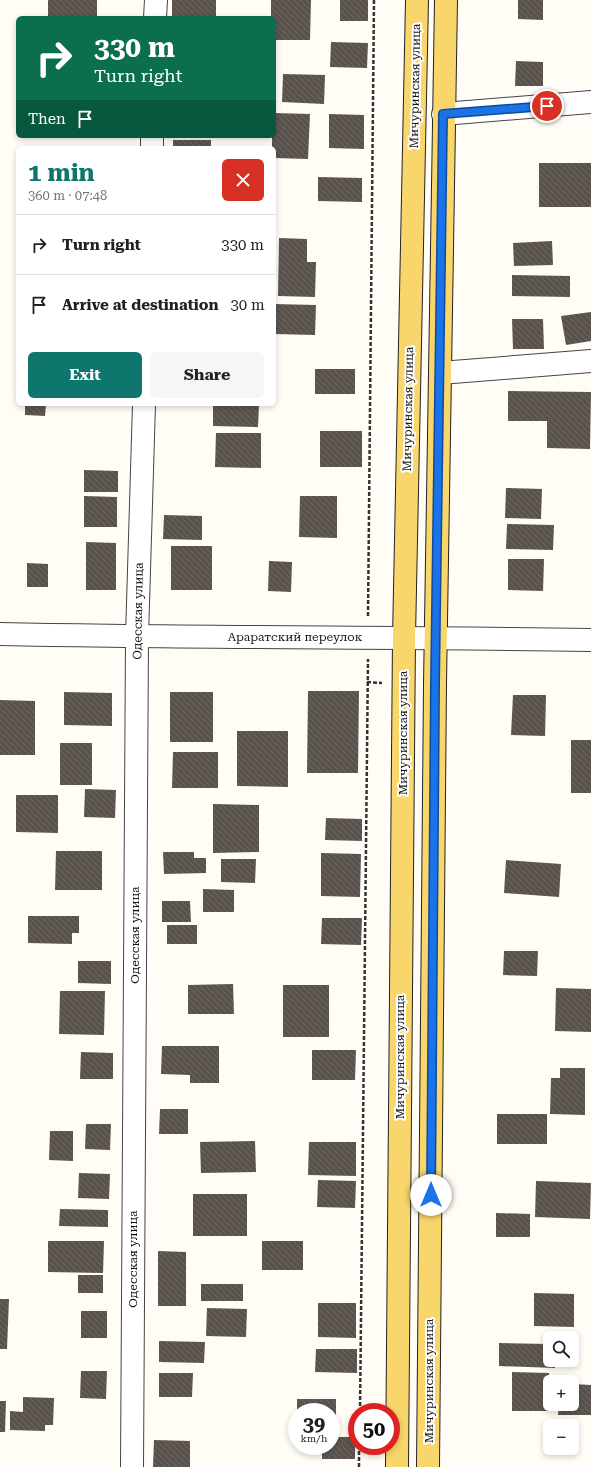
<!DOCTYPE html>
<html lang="en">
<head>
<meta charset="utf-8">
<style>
	body { margin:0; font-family:"Roboto Serif",serif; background:#f6f6f6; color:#202124; height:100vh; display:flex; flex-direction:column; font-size:15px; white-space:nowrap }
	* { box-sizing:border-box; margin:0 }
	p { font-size:13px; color:#757577 }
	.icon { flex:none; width:22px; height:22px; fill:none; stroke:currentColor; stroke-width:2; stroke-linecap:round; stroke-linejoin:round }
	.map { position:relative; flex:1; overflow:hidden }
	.drawer { position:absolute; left:16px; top:146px; width:260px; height:260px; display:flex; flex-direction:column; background:#fff; border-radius:6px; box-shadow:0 2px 6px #0003 }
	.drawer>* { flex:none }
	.banner { position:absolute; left:16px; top:16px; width:260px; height:122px; border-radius:6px; box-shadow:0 2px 6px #0003; background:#0b6e4f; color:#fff; overflow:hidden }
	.tools { position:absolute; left:543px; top:1331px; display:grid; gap:8px }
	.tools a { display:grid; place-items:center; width:36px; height:36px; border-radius:6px; background:#fff; box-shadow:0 2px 6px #0003; font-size:20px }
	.speed { position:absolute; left:288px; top:1403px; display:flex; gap:8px; font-size:20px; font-weight:700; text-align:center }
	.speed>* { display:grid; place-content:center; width:52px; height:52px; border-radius:50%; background:#fff; box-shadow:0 2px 6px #0003; line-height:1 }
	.speed small { font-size:10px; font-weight:400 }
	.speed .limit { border:6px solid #d22; background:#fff; color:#111 }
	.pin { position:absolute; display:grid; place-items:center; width:34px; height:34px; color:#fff; margin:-17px; border:2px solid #fff; border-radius:50%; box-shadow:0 1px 4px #0007 }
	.me { position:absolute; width:44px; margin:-22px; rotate:0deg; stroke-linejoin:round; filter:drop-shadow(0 0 3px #0008) }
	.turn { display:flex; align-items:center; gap:14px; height:84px; padding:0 12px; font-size:18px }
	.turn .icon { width:52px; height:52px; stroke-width:2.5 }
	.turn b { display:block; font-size:28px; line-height:34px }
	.then { display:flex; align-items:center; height:38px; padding:0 12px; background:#0003; gap:8px; font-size:15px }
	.round { display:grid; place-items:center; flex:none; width:42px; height:42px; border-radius:6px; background:#f6f6f6 }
	.head { display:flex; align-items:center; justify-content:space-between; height:68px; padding:0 12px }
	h1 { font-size:24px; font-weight:700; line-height:30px; color:#0f766e }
	.button { display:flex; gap:8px; margin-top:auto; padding:8px 12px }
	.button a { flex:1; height:46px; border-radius:6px; background:#0f766e; color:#fff; font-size:16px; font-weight:700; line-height:46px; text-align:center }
	.button a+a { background:#f6f6f6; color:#202124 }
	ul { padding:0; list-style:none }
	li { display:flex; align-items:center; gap:12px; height:60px; padding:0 12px; border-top:1px solid #e0e0e0 }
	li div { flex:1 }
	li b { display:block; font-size:15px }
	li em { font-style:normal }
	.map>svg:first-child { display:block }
	.building { fill:url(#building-back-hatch) }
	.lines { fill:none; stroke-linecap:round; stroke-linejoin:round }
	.minor-casing { stroke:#444; stroke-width:24 }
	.major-casing { stroke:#222; stroke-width:24 }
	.path { stroke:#333; stroke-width:2.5; stroke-dasharray:4 2; stroke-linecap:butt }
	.minor { stroke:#fff; stroke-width:22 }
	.major { stroke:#f9d66b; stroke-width:22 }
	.route-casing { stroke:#114b97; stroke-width:10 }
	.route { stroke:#1a73e8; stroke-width:7 }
	.labels { text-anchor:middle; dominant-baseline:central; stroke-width:4; stroke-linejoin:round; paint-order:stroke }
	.street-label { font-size:12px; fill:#111; stroke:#fff }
</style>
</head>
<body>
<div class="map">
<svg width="591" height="1467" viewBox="0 0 591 1467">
	<defs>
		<pattern id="building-back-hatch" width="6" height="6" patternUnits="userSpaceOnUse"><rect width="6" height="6" fill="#5a524d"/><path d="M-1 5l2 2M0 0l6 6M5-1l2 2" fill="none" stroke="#6d6662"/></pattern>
	</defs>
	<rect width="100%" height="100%" fill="#fffdf5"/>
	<!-- building -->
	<g class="building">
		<rect x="48" y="0" width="49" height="18"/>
		<rect x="172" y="0" width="44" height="17"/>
		<path d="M271,0H311L310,40H274V18H271Z"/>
		<rect x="340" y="0" width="28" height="21"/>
		<path d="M518,0H543V20L518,19Z"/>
		<path d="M331,42L368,43L367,68L330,67Z"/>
		<path d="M516,61L543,62V86H515Z"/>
		<path d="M283,74L325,75L324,104L282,102Z"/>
		<path d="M274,113L310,114L308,159L274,158V148H272V136H274Z"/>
		<path d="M329,114L364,115V149L329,148Z"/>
		<rect x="173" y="140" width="38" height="8"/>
		<rect x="539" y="163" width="52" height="44"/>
		<path d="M318,177L362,178V202L318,201Z"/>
		<path d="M279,238L307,239V262H316L315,297L278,296Z"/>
		<path d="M552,241L553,265L514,266L513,243Z"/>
		<path d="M512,275L570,276V297L512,296Z"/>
		<path d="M274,304L316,305L315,335L274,334Z"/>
		<path d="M591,312V341L566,345L561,316Z"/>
		<path d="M512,319H543L544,349H513Z"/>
		<rect x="315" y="369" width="40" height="25"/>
		<path d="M508,391L591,392L590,449L547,448V421H508Z"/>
		<path d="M25,404H46L45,416L25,415Z"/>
		<path d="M213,404H259L258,427L213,426Z"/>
		<rect x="320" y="431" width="42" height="36"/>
		<path d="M216,433H261V468L215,467Z"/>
		<path d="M84,470L118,471V492H84Z"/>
		<path d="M506,488L542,489L541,519L505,518Z"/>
		<path d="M84,496L117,497V527H84Z"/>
		<path d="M300,496H337V538L299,537Z"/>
		<path d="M164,515L202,516V540L163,539Z"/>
		<path d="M507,524L554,525L553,550L506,549Z"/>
		<path d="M86,542L116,543V590H86Z"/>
		<rect x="171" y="546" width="41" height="44"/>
		<path d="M508,559H544L543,591L508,590Z"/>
		<path d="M269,561L292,562L291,592L268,591Z"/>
		<path d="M27,563L48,564V587H27Z"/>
		<path d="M308,691H359L358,773H307Z"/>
		<path d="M64,692L112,693V726L64,725Z"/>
		<rect x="170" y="692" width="43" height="50"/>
		<path d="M513,695H546L545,736L511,735Z"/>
		<path d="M0,700L35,701V755H0Z"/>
		<path d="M237,731H288V787L237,786Z"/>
		<rect x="571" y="740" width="20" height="53"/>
		<rect x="60" y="743" width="32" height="42"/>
		<path d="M173,752H218V788H172Z"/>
		<path d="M85,789L116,790L115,818L84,817Z"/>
		<path d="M16,795H58V833L16,832Z"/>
		<path d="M213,804L259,805V852L213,853Z"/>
		<path d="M326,818L362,819V841L325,840Z"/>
		<path d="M56,851H102V890H55Z"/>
		<path d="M163,852H194V858H206V873L164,874Z"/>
		<path d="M321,853L361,854L360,897L321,896Z"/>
		<path d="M221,859H256L255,883L221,882Z"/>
		<path d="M506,860L561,864L559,897L504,893Z"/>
		<path d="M203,889L234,890V912H203Z"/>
		<path d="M162,901H190L191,922H162Z"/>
		<path d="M28,916H79V933H72V944L28,943Z"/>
		<path d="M322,918H362L361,945L321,944Z"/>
		<rect x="167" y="925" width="30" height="19"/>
		<path d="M504,951H538L537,976L503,975Z"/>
		<path d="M78,961H111V984L78,983Z"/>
		<path d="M233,984L234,1014H188V985Z"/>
		<rect x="283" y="985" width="46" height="52"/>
		<path d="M556,988L591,989V1032L555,1031Z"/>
		<path d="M60,991H105L104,1035L59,1034Z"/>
		<path d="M162,1046H219V1083H190V1075L161,1074Z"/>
		<path d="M312,1050H356L355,1080H312Z"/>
		<path d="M81,1052L113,1053V1079H80Z"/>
		<path d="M560,1068H585V1115L550,1114L551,1078H560Z"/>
		<path d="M160,1109H188V1134H159Z"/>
		<rect x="497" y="1114" width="50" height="30"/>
		<path d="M86,1124H111L110,1150L85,1149Z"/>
		<path d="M50,1131H73V1161L49,1160Z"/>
		<path d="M255,1141L256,1172L201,1173L200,1142Z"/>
		<path d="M309,1142H356V1176L308,1175Z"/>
		<path d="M79,1173L110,1174L109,1199L78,1198Z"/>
		<path d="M318,1180L356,1181L355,1208L317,1207Z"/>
		<path d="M536,1181L591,1183L590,1219L535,1217Z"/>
		<rect x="193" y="1194" width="54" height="42"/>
		<path d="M60,1209L108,1210V1227L59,1226Z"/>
		<path d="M496,1213L530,1214V1237H496Z"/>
		<path d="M48,1241H104L103,1273L48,1272Z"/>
		<rect x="262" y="1241" width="41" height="29"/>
		<path d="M158,1251L186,1252V1306H158Z"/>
		<rect x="78" y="1275" width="25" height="18"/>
		<rect x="201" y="1284" width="42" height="17"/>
		<path d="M534,1293L574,1294V1327L534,1326Z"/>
		<path d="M0,1299H9L7,1349H0Z"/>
		<path d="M318,1303H356V1338L318,1337Z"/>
		<path d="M207,1308L247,1309L246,1337L206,1336Z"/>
		<rect x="81" y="1311" width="26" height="27"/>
		<path d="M159,1341L205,1342L204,1363L159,1362Z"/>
		<path d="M499,1343L550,1344V1360H555V1368L499,1366Z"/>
		<path d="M316,1349H357V1373L315,1372Z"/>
		<path d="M81,1371H107L106,1399L80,1398Z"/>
		<path d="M512,1372L549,1373V1411H512Z"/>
		<path d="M159,1373H193L192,1397H159Z"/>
		<path d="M572,1384L591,1385V1415H558L559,1404H572Z"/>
		<path d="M23,1397L54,1398L53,1425H45V1431L10,1430V1411L23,1412Z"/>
		<path d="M297,1399H336V1432H331V1412H297Z"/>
		<path d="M0,1401H6L5,1432H0Z"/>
		<path d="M331,1437H355V1459H322V1446H331Z"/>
		<path d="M154,1440L190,1441V1467H153Z"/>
	</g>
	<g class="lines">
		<defs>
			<g id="minor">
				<path d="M155,18L156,0"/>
				<path d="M443,114L591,102"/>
				<path d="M152,148V136"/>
				<path d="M440,373L591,361"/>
				<path d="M0,634C197,638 394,637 591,640"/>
				<path d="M132,1467L137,637L144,404"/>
			</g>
			<g id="major">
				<path d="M397,1467L404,638L417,0"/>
				<path d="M428,1467L435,684L446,0"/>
			</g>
		</defs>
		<!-- minor casing -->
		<use href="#minor" class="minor-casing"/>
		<!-- major casing -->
		<use href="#major" class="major-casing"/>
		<!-- path -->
		<g class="path">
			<path d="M368,616L374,0"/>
			<path d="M367,682L382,683"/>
			<path d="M360,1412L368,659"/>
			<path d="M359,1467V1446"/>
		</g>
		<!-- minor -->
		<use href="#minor" class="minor"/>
		<!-- major -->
		<use href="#major" class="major"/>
	</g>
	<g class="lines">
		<defs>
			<path id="route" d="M431,1195L435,684L443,114L547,106"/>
		</defs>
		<!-- route casing -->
		<use href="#route" class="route-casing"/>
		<!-- route -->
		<use href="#route" class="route"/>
	</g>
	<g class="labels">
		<!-- street labels -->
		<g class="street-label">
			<text transform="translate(415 86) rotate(-89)">Мичуринская улица</text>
			<text transform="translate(408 409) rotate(-89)">Мичуринская улица</text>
			<text transform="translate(138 611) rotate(-89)">Одесская улица</text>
			<text x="295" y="637">Араратский переулок</text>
			<text transform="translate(403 733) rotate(-90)">Мичуринская улица</text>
			<text transform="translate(135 935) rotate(-90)">Одесская улица</text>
			<text transform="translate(400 1057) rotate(-90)">Мичуринская улица</text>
			<text transform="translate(133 1259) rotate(-90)">Одесская улица</text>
			<text transform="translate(429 1381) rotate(-90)">Мичуринская улица</text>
		</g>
	</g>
</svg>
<div class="tools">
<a><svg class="icon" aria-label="search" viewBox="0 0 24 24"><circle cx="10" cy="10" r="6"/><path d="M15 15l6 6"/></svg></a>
<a>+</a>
<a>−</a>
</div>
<div class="speed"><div>39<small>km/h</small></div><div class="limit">50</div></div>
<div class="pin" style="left:547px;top:106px;background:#d93025"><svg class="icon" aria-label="arrive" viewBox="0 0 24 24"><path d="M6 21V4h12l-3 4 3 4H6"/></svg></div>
<svg class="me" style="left:431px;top:1195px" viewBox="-20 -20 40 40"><circle r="19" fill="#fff"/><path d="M0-13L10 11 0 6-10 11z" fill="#1a73e8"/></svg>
<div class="banner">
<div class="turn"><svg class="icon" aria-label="right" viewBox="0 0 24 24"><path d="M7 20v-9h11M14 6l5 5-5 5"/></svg><div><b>330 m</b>Turn right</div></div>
<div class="then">Then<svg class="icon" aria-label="arrive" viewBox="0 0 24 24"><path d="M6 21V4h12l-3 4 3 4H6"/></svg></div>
</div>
<section class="drawer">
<div class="head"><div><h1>1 min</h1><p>360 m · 07:48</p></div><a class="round" style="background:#d93025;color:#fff"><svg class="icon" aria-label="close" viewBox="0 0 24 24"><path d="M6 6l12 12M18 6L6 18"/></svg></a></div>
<ul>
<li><svg class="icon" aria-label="right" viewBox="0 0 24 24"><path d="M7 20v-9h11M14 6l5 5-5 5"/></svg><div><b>Turn right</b></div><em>330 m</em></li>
<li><svg class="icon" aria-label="arrive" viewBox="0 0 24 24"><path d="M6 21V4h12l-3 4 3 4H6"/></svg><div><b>Arrive at destination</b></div><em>30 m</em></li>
</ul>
<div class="button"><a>Exit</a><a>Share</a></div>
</section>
</div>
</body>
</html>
